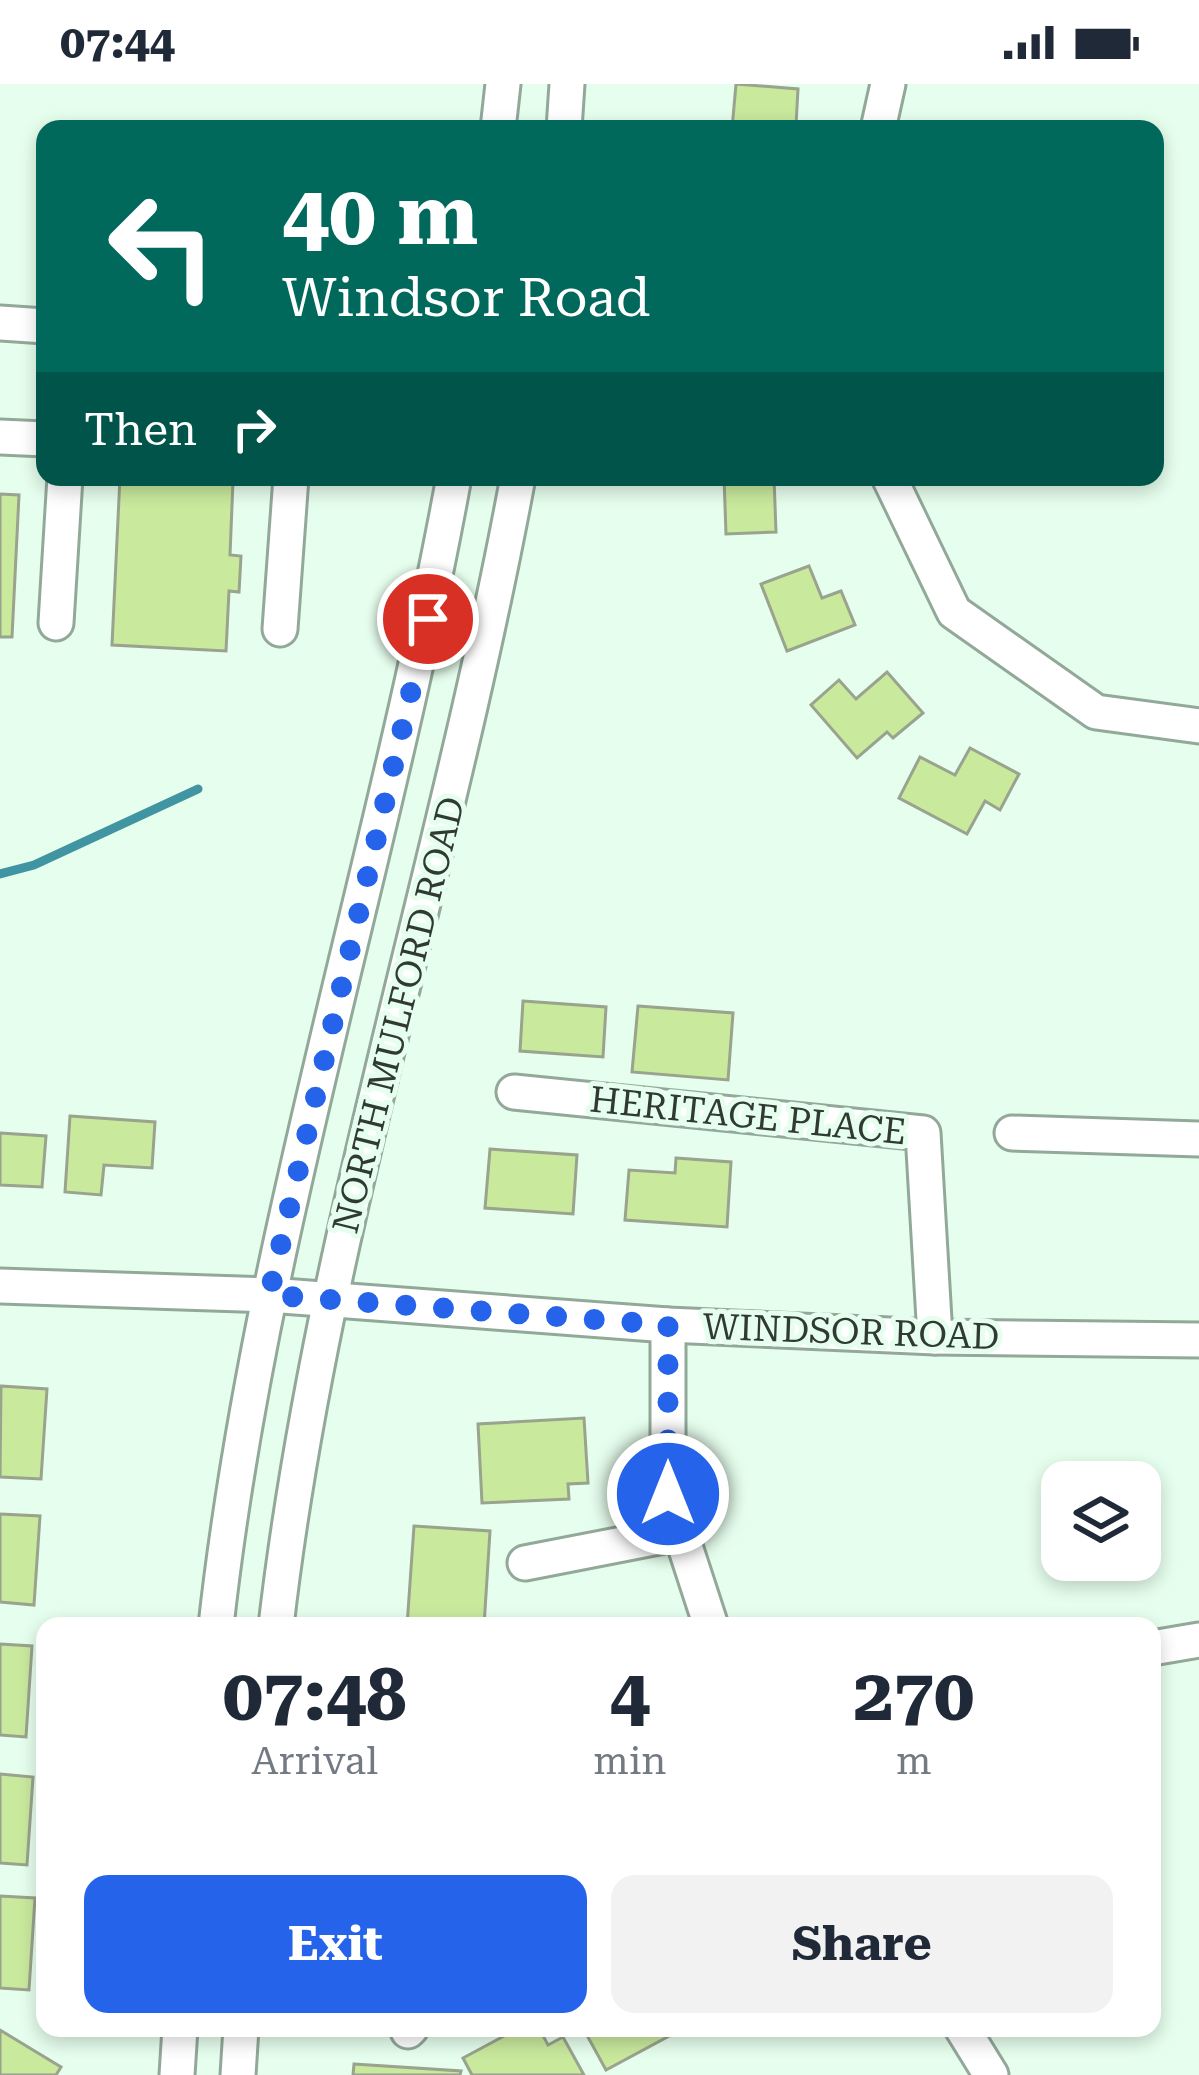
<!DOCTYPE html>
<html lang="en">
<head>
<meta charset="utf-8">
<style>
	body { margin:0; font-family:"Roboto Serif",serif; background:#f2f2f3; color:#1f2937; height:100vh; display:flex; flex-direction:column; font-size:45px; white-space:nowrap }
	* { box-sizing:border-box; margin:0 }
	p { font-size:39px; color:#747a83 }
	.icon { flex:none; width:66px; height:66px; fill:none; stroke:currentColor; stroke-width:2; stroke-linecap:round; stroke-linejoin:round }
	.map { position:relative; flex:1; overflow:hidden }
	.sheet { position:absolute; left:36px; top:1533px; width:1125px; height:420px; display:flex; flex-direction:column; background:#fff; border-radius:24px; box-shadow:0 6px 18px #0003 }
	.sheet>* { flex:none }
	.banner { position:absolute; left:36px; top:36px; width:1128px; height:366px; border-radius:24px; box-shadow:0 6px 18px #0003; background:#00695c; color:#fff; overflow:hidden }
	.fabs { position:absolute; left:1041px; top:1377px; display:grid; gap:24px }
	.fabs a { display:grid; place-items:center; width:120px; height:120px; border-radius:24px; background:#fff; box-shadow:0 6px 18px #0003; font-size:60px }
	.pin { position:absolute; display:grid; place-items:center; width:102px; height:102px; color:#fff; margin:-51px; border:6px solid #fff; border-radius:50%; box-shadow:0 3px 12px #0007 }
	.me { position:absolute; width:132px; margin:-66px; rotate:0deg; stroke-linejoin:round; filter:drop-shadow(0 0 9px #0008) }
	.turn { display:flex; align-items:center; gap:42px; height:252px; padding:0 48px; font-size:54px }
	.turn .icon { width:156px; height:156px; stroke-width:2.5 }
	.turn b { display:block; font-size:84px; line-height:102px }
	.then { display:flex; align-items:center; height:114px; padding:0 48px; background:#0003; gap:24px; font-size:45px }
	.eta { display:flex; justify-content:space-evenly; align-items:center; height:204px; text-align:center }
	.eta b { font-size:72px; font-weight:700; line-height:84px }
	.primary-button { display:flex; gap:24px; margin-top:auto; padding:24px 48px }
	.primary-button a { flex:1; height:138px; border-radius:24px; background:#2563eb; color:#fff; font-size:48px; font-weight:700; line-height:138px; text-align:center }
	.primary-button a+a { background:#f2f2f3; color:#1f2937 }
	.status { display:flex; justify-content:space-between; align-items:center; height:84px; padding:0 60px; background:#fff; direction:ltr }
	.status svg { height:33px; fill:currentColor }
	.map>svg:first-child { display:block }
	.lines { fill:none; stroke-linecap:round; stroke-linejoin:round }
	.stream { stroke:#4194a2; stroke-width:9 }
	.building { fill:#c9e99d; stroke:#99a38d; stroke-width:3 }
	.minor-casing { stroke:#92a899; stroke-width:39 }
	.minor { stroke:#fff; stroke-width:33 }
	.route { stroke:#2563eb; stroke-width:21; stroke-dasharray:0 37.8 }
	.labels { text-anchor:middle; dominant-baseline:central; stroke-width:10; stroke-linejoin:round; paint-order:stroke }
	.street-label { font-size:36px; fill:#303a33; stroke:#e6feed }
</style>
</head>
<body>
<div class="status"><b>07:44</b><svg viewBox="0 0 49 12"><path d="M0 12V9h3v3zM5 12V6h3v6zM10 12V3h3v9zM15 12V0h3v12zM26 1h20v11H26zM47 4h2v5h-2z"/></svg></div>
<div class="map">
<svg width="1199" height="1991" viewBox="0 0 1199 1991">
	<rect width="100%" height="100%" fill="#e6feed"/>
	<g class="lines">
		<!-- stream -->
		<path class="stream" d="M0,790L34,781L198,705"/>
	</g>
	<!-- building -->
	<g class="building">
		<path d="M736,0L798,5L796,41L732,45Z"/>
		<path d="M120,393L233,397L230,471L241,472L239,508L229,507L226,567L112,561Z"/>
		<path d="M724,393H774L776,448L726,450Z"/>
		<path d="M0,410L19,411L12,553H0Z"/>
		<path d="M809,482L822,514L841,507L855,541L787,567L761,500Z"/>
		<path d="M887,588L923,629L893,654L887,648L857,674L811,621L839,596L856,615Z"/>
		<path d="M970,664L1019,690L1000,726L985,717L967,750L899,714L920,673L955,691Z"/>
		<path d="M523,917L606,923L603,973L520,967Z"/>
		<path d="M638,922L733,929L728,996L632,988Z"/>
		<path d="M70,1032L155,1038L152,1084L104,1081L101,1111L65,1108Z"/>
		<path d="M0,1049L46,1052L42,1103L0,1101Z"/>
		<path d="M490,1065L577,1071L573,1130L485,1124Z"/>
		<path d="M676,1074L731,1078L727,1143L625,1136L629,1086L675,1089Z"/>
		<path d="M1,1302L47,1305L41,1395L0,1393Z"/>
		<path d="M584,1334L588,1399L568,1400L569,1415L482,1419L478,1340Z"/>
		<path d="M0,1430L40,1432L34,1521L0,1518Z"/>
		<path d="M414,1442L490,1447L484,1542H407Z"/>
		<path d="M0,1560L32,1562L26,1653L0,1651Z"/>
		<path d="M0,1690L33,1693L27,1781L0,1779Z"/>
		<path d="M0,1812L35,1814L29,1906L0,1904Z"/>
		<path d="M519,1944H539L548,1961L563,1953L584,1991H472L463,1974Z"/>
		<path d="M583,1944H684L606,1986Z"/>
		<path d="M0,1946L61,1983L56,1991H0Z"/>
		<path d="M354,1980L461,1987L460,1991H353Z"/>
	</g>
	<g class="lines">
		<defs>
			<g id="minor">
				<path d="M498,45L503,0"/>
				<path d="M564,45L567,0"/>
				<path d="M878,45L888,0"/>
				<path d="M0,239L45,242"/>
				<path d="M0,353L45,355"/>
				<path d="M889,393L954,528L1096,628L1199,642"/>
				<path d="M56,539L65,393"/>
				<path d="M280,545L291,393"/>
				<path d="M514,1008L923,1049L935,1253"/>
				<path d="M1012,1049L1199,1055"/>
				<path d="M0,1202L269,1211L668,1241L935,1253L1199,1256"/>
				<path d="M668,1241V1410L711,1542"/>
				<path d="M525,1479L679,1449"/>
				<path d="M216,1542C259,1153 384,777 454,393"/>
				<path d="M276,1542C321,1153 447,778 518,393"/>
				<path d="M1152,1564L1199,1556"/>
				<path d="M962,1944L991,1991"/>
				<path d="M408,1947L411,1944"/>
				<path d="M177,1991L180,1944"/>
				<path d="M238,1991L241,1944"/>
			</g>
		</defs>
		<!-- minor casing -->
		<use href="#minor" class="minor-casing"/>
		<!-- minor -->
		<use href="#minor" class="minor"/>
	</g>
	<g class="lines">
		<!-- route -->
		<path class="route" d="M428,535L269,1211L668,1241V1410"/>
	</g>
	<g class="labels">
		<!-- street labels -->
		<g class="street-label">
			<text transform="translate(399 931) rotate(-76)">NORTH MULFORD ROAD</text>
			<text transform="translate(748 1032) rotate(6)">HERITAGE PLACE</text>
			<text transform="translate(851 1248) rotate(2)">WINDSOR ROAD</text>
		</g>
	</g>
</svg>
<div class="fabs">
<a><svg class="icon" aria-label="layers" viewBox="0 0 24 24"><path d="M12 4l9 5-9 5-9-5zM3 14l9 5 9-5"/></svg></a>
</div>
<div class="pin" style="left:428px;top:535px;background:#d93025"><svg class="icon" aria-label="arrive" viewBox="0 0 24 24"><path d="M6 21V4h12l-3 4 3 4H6"/></svg></div>
<svg class="me" style="left:668px;top:1410px" viewBox="-20 -20 40 40"><circle r="17" fill="#2563eb" stroke="#fff" stroke-width="3"/><path d="M0-11L8 9 0 5-8 9z" fill="#fff"/></svg>
<div class="banner">
<div class="turn"><svg class="icon" aria-label="left" viewBox="0 0 24 24"><path d="M17 20v-9H6M10 6l-5 5 5 5"/></svg><div><b>40 m</b>Windsor Road</div></div>
<div class="then">Then<svg class="icon" aria-label="right" viewBox="0 0 24 24"><path d="M7 20v-9h11M14 6l5 5-5 5"/></svg></div>
</div>
<section class="sheet">
<div class="eta">
<div><b>07:48</b><p>Arrival</p></div>
<div><b>4</b><p>min</p></div>
<div><b>270</b><p>m</p></div>
</div>
<div class="primary-button"><a>Exit</a><a>Share</a></div>
</section>
</div>
</body>
</html>
